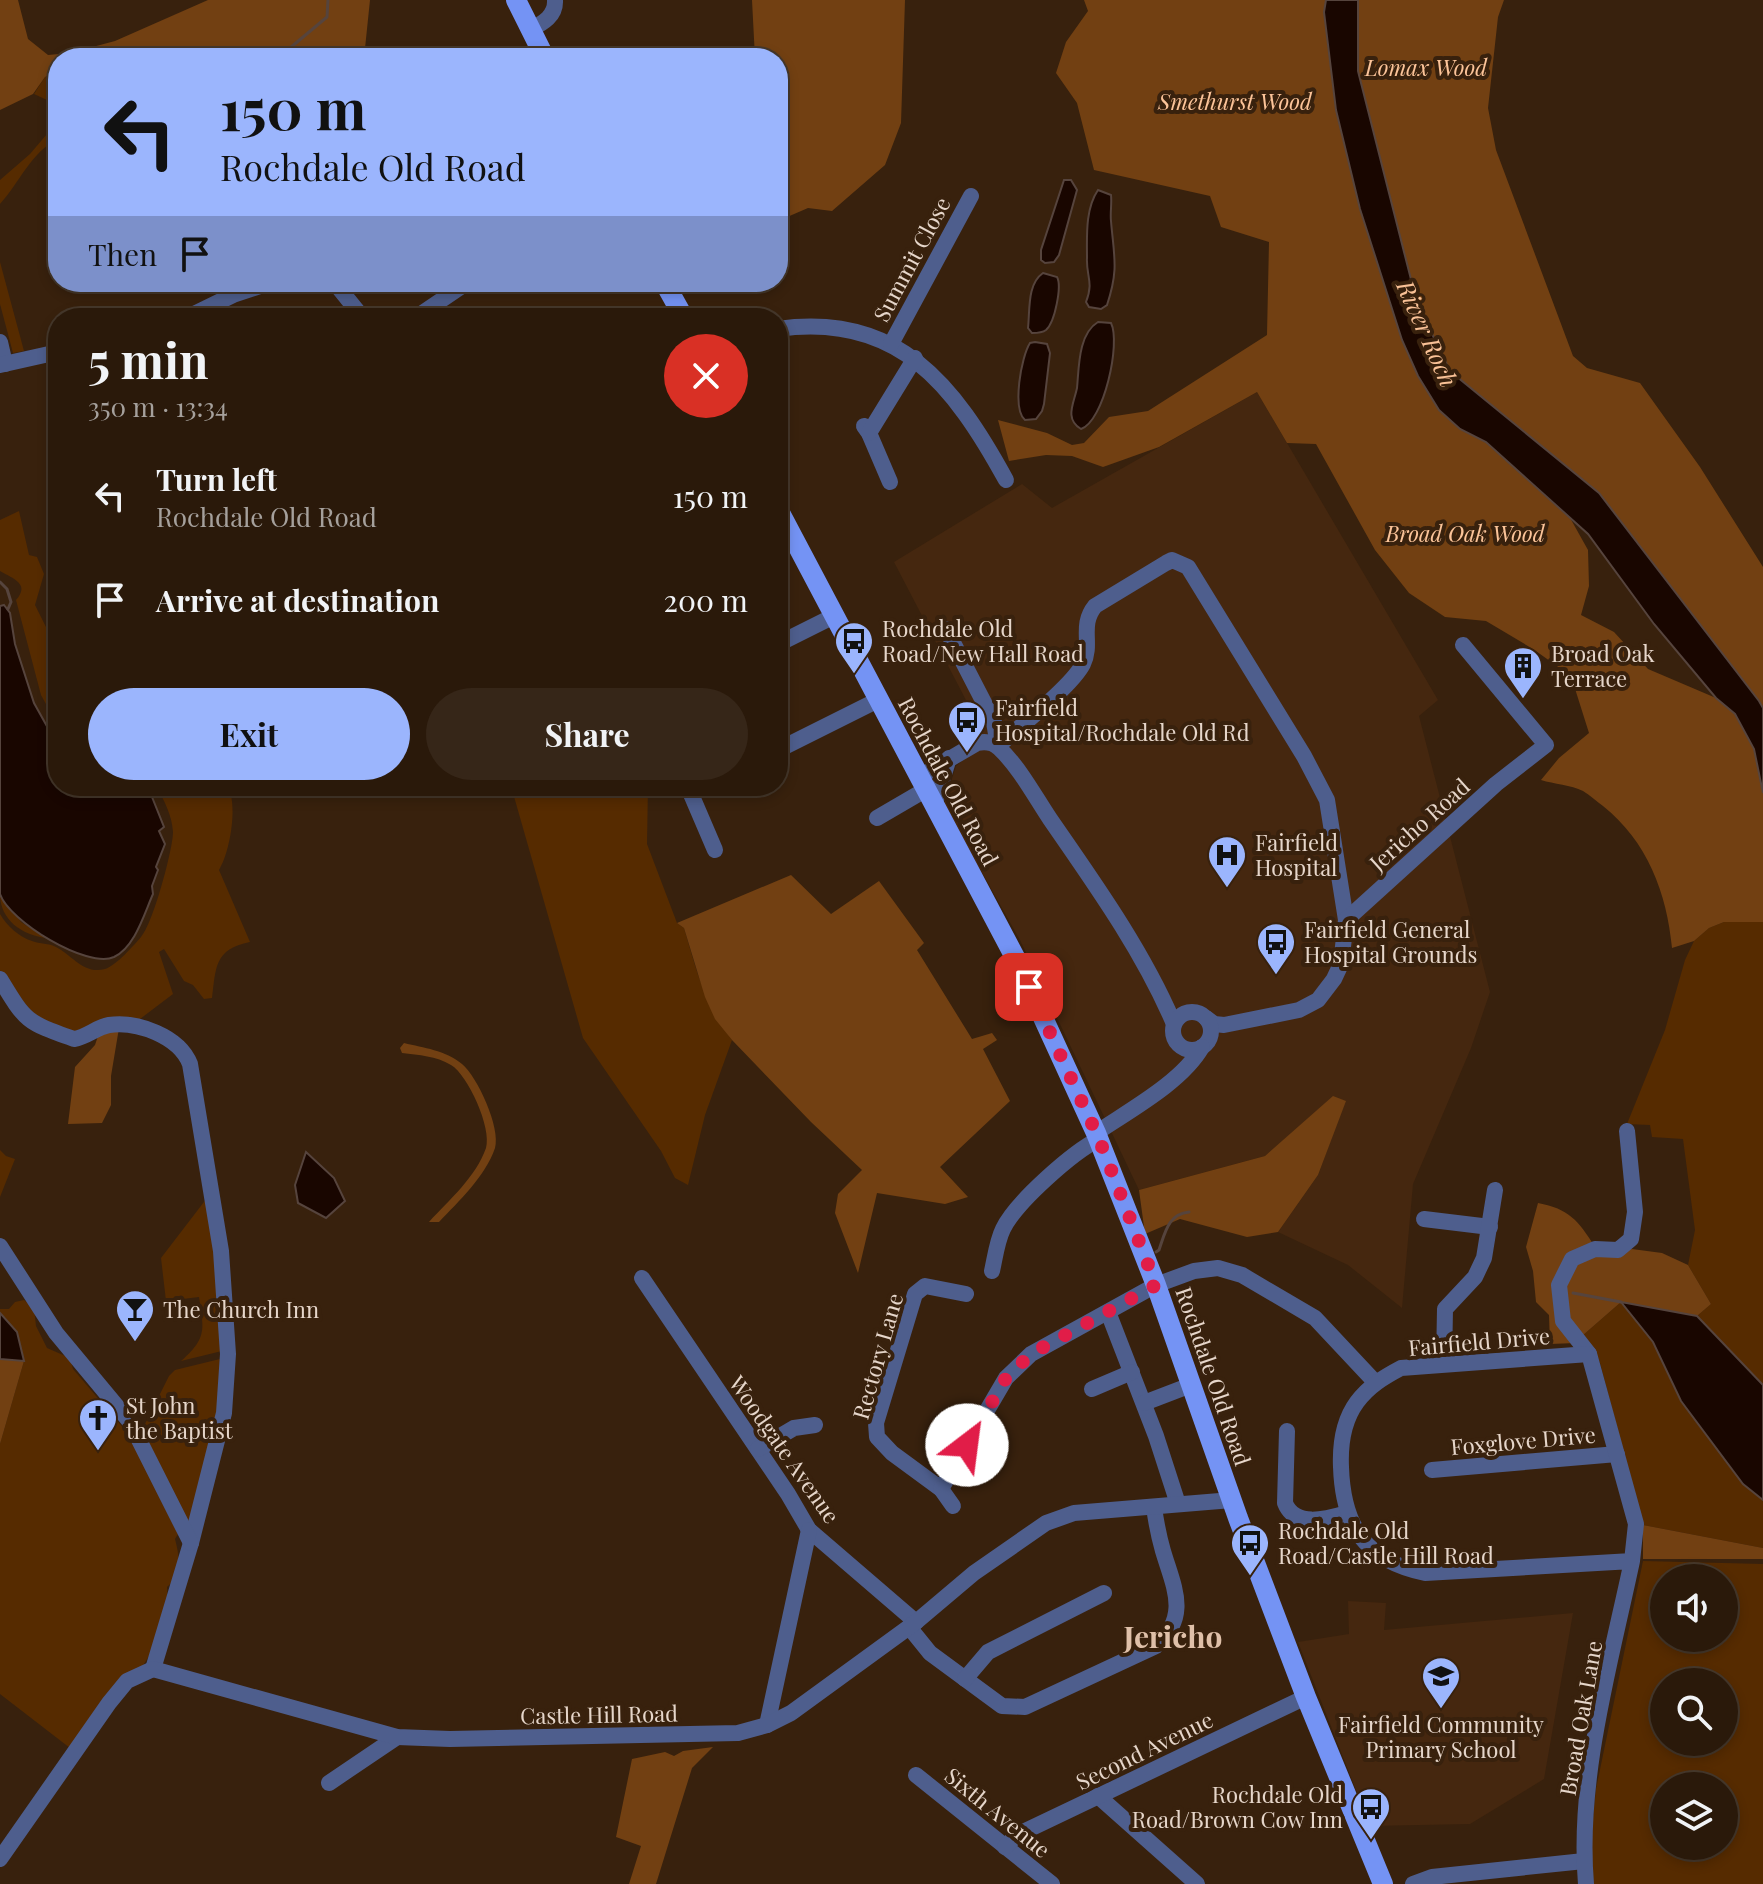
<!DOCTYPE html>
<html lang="en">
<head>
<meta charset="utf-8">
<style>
	body { margin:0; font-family:"Playfair Display",serif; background:#362618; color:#f1f3f6; height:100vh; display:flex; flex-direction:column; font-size:30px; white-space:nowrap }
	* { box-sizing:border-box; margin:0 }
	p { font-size:26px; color:#a5a09c }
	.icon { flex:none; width:44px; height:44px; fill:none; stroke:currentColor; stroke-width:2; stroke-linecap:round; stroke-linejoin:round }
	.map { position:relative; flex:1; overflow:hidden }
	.drawer { position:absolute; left:48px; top:308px; width:740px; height:488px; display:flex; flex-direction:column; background:#2a190a; border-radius:32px; box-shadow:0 4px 12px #0003,0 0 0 2px #46382b }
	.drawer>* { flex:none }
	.top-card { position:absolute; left:48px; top:48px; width:740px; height:244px; border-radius:32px; box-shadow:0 4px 12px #0003,0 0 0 2px #46382b; background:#9bb5fd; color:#111; overflow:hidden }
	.tools { position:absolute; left:1650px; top:1564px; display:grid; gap:16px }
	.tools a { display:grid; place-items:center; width:88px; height:88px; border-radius:50%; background:#2a190a; box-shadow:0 4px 12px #0003,0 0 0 2px #46382b; font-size:40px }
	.pin { position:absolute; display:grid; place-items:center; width:68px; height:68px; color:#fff; margin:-34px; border-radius:16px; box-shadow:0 4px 12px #0006 }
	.me { position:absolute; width:88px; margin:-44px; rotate:30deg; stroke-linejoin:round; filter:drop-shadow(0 0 6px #0008) }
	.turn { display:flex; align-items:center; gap:28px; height:168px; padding:0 40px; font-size:36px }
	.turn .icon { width:104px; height:104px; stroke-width:2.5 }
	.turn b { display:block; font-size:56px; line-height:68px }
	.then { display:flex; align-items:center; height:76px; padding:0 40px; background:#0003; gap:16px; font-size:30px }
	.round { display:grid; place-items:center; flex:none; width:84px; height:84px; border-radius:42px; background:#362618 }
	.overview { display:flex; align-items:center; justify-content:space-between; height:136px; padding:0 40px }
	h1 { font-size:48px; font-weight:700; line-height:60px }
	.button { display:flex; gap:16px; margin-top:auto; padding:16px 40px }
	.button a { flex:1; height:92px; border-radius:48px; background:#9bb5fd; color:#111; font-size:32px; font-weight:700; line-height:92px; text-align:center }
	.button a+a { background:#362618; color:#f1f3f6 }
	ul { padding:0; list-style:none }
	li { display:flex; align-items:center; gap:24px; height:104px; padding:0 40px }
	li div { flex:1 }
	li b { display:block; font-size:30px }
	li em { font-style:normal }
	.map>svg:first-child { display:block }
	.built { fill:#45270f }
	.green { fill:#562b00; fill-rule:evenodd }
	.forest { fill:#724012 }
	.water { fill:#190600; stroke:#56443d; stroke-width:2 }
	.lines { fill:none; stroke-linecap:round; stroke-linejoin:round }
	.stream { stroke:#56443d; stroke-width:3 }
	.minor { stroke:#4e5e8d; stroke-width:16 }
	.major { stroke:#7493f4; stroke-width:20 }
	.route { stroke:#e11d48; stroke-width:14; stroke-dasharray:0 25.2 }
	.labels { text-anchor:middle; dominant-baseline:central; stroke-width:8; stroke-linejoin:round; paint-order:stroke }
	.park-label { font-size:22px; font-style:italic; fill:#fcc499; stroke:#38210d }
	.street-label { font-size:22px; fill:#e6d6ca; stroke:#38210d }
	.poi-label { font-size:22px; fill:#e6d6ca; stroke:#38210d; text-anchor:start }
	.water-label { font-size:24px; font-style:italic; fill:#f9c196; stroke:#38210d }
	.district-label { font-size:30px; font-weight:bold; fill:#dfc0a9; stroke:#38210d }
</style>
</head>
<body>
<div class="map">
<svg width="1763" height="1884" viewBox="0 0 1763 1884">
	<rect width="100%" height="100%" fill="#38210d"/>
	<!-- built -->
	<g class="built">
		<path d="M1257,392L1438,700L1419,716L1490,992L1471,1048L1413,1184L1402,1308L1348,1265L1278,1232L1318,1175L1345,1101L1333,1097L1265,1156L1139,1190L1020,940L944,805L956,766L979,747L980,727L894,562L1022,484L1052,508Z"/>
		<path d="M1348,1601L1386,1603L1384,1630L1573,1613L1544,1779L1470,1824L1370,1826L1298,1642L1349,1634Z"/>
	</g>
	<!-- green -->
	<g class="green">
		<path d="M58,71V112L47,100L34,94L45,77Z"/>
		<path d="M58,121V139C31,152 20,182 0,204V180L30,154Z"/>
		<path d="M0,262L24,351L13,353L0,304Z"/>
		<path d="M19,511L29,555L37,557L44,574L35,605L58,651V726L41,695L16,600C30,584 14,579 0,571V520Z"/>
		<path d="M156,786H228C238,806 230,852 219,870L250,942C214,949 216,968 212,998L204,999L193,985L184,981L164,949L159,952L173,994L136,1022L78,1033L42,1023L0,975V914C7,926 19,937 32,941C40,944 49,943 56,947C72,955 84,975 105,969C116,966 134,945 141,937C153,924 173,849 173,832C172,815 164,800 156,786Z"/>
		<path d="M511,786H648L647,844L677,923L684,928C696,969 705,1006 732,1040L705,1115L688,1185L675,1178L661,1151L583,1038Z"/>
		<path d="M0,894L21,922L46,938C22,935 0,920 0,894Z"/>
		<path d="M1724,922H1763V1385L1697,1316L1711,1304L1688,1265L1695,1230L1683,1139L1652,1137L1650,1125L1627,1124L1665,1030L1685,960L1694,941L1709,928Z"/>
		<path d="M0,1150L6,1156L15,1159L0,1197Z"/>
		<path d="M207,1198L210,1203L222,1351L181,1361C207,1338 204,1330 199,1297L166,1301L161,1258Z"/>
		<path d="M24,1300L34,1308L36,1326L47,1348L70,1358L73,1369L130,1436L178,1534L175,1539C180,1558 182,1574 167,1587C172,1654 111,1703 70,1748L0,1694V1444L24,1361L17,1332L0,1313V1309H9L15,1302Z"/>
		<path d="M1621,1302L1653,1342L1681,1401L1743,1484L1763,1500V1548L1643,1525L1600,1363L1593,1347L1582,1336Z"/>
		<path d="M224,1358L221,1404L187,1528L140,1434L169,1376L175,1370Z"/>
		<path d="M1643,1561L1763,1564V1884H1593L1589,1857L1596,1789ZM1664,1578H1724V1638H1664ZM1664,1682H1724V1742H1664ZM1664,1786H1724V1846H1664Z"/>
	</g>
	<!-- forest -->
	<g class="forest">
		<path d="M0,0H18L28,39L48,55L70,53L115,41L208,0H370L364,58H58V71L45,77L33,94L0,110Z"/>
		<path d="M752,0H905L901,123L885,165L832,211L808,208L778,221V58H755Z"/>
		<path d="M1084,0H1326L1324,12L1336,111L1360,209L1402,340L1418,376L1439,410L1460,429L1486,442L1569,516L1588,550L1589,586L1581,615L1614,632L1648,669L1716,698L1735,714L1754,749L1763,793V922H1724L1709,928L1694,941L1672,948C1667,893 1647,841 1603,806C1597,802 1590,795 1583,791C1571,785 1554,784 1541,780L1559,758L1589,733L1571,676L1533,649L1486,621L1445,617L1409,593L1375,550L1316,444L1287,443L1257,392L1159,447L1103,467L1072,456L1046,455L1009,461L998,420L1047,433L1072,445L1084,443L1109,417L1148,411L1267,335L1269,242L1221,227L1210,196L1094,170L1077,103L1056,73L1066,42L1088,11Z"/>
		<path d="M1358,0H1504L1498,17L1488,108L1496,150L1573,356L1587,368L1640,383L1700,467L1763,567V708L1599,493L1450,371L1417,303L1358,71Z"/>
		<path d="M791,875L831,914L879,881L924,943L917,950L972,1039L992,1033L997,1040L983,1049L1010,1101L940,1167L968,1197L945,1204L877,1193L858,1273L835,1213L838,1194L862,1170L811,1122L732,1040L715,1019L705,997L684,928L677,923Z"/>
		<path d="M119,1028L111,1076V1105L102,1123L68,1124L75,1067L95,1045L99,1033Z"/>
		<path d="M404,1043C424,1048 445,1050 462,1064C477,1076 501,1128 495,1148C485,1177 459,1201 439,1222H429C449,1200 476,1177 486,1148C492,1128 468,1075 451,1065C436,1056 419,1055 402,1053L400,1048Z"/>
		<path d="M1333,1096L1346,1101L1318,1175L1278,1232L1247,1237L1180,1219L1145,1234L1139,1190L1265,1156Z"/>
		<path d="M1538,1203C1569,1209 1578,1220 1595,1247L1557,1285L1576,1343L1550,1344L1549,1315L1536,1302L1533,1271L1526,1247Z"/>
		<path d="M1632,1249L1662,1253L1688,1265L1711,1304L1697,1316L1621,1302L1582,1336L1567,1318L1562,1286L1575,1262L1595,1253Z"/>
		<path d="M0,1359L24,1361L0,1444Z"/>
		<path d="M1643,1525L1763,1548V1559H1643Z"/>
		<path d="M713,1747L692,1768L656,1884H629L641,1846L616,1837L632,1759L665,1752L674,1756L683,1751Z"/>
	</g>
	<!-- water -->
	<g class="water">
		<path d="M1326,0H1358V71L1417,303L1450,371L1599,493L1759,701L1763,708V793L1754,749L1735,714L1716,698L1654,624L1588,534L1486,442L1460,429L1439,410L1418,376L1402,340L1360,209L1336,110L1324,12Z"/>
		<path d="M1064,180H1071L1077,190L1059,255L1054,262L1045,263L1041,260V250Z"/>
		<path d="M1098,190L1111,195C1112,204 1110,213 1111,221C1114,257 1119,269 1107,305L1101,309L1089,307L1086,302C1094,282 1086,276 1087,258C1087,237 1085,209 1098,190Z"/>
		<path d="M1043,273L1057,277C1062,286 1055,322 1046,330C1042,333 1037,333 1032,333L1028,328C1030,310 1027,284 1043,273Z"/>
		<path d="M1098,322L1111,323C1121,343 1104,421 1081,429C1064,419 1074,403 1077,388C1079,368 1078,334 1098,322Z"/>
		<path d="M1035,342L1047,344L1050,353L1044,404L1042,411L1036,419L1025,420C1012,409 1021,357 1030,343Z"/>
		<path d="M4,605L10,613L15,644L34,703L58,746V786H140L152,797L164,827L159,831L165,844L156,867L158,870L152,886L153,894C144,914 135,947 114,957C87,969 9,921 0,894V606Z"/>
		<path d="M306,1152L334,1178L345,1201L326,1218L298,1203L295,1185Z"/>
		<path d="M1621,1302L1697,1316L1763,1385V1500L1743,1484L1681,1401L1653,1342Z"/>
		<path d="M0,1313L17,1332L24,1361L0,1359Z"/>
	</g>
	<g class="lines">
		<!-- stream -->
		<g class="stream">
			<path d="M278,58L327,17L328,0"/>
			<path d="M0,582L7,589L11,602L8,609"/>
			<path d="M1156,1252L1159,1250C1165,1233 1168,1214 1189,1212"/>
			<path d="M1573,1293L1621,1302"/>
		</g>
		<!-- minor -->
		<g class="minor">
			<path d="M530,30C543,23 556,16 555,0"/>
			<path d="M334,282L363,318"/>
			<path d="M186,318L233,295L272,282"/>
			<path d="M415,318L468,282"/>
			<path d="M778,329C898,312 954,385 1006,480"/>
			<path d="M0,342L5,364"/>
			<path d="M891,344L971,196"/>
			<path d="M0,365L58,352"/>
			<path d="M864,426L869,433L890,482"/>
			<path d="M869,433L915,358"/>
			<path d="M946,629L994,722L998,746"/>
			<path d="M778,644L834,616"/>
			<path d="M998,746C1018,728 1072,686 1083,664C1093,643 1079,626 1095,606L1166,563L1172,560L1188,567L1304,756L1327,800L1346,920L1341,964L1334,979L1318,1000L1299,1010L1224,1025L1214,1024L1206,1018"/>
			<path d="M778,750L878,700"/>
			<path d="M919,777L977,743C986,741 993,742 999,748C1020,768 1034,795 1050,819C1095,884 1143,951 1174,1024"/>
			<path d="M708,786L691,794L715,850"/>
			<path d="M934,806L949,758"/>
			<path d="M877,818L925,790"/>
			<path d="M1346,920L1496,784L1546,745L1463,645"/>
			<path d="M0,979C26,1022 26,1022 74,1039C87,1037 97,1027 109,1025C137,1021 179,1036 190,1064L221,1251L228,1354L224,1413L191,1543L153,1669"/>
			<circle cx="1192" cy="1031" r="19"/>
			<path d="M1096,1133C1130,1110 1182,1082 1202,1047"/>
			<path d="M1424,1219L1490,1227"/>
			<path d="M0,1246L56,1333L130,1422L191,1543"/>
			<path d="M992,1271C995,1258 997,1241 1003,1229C1016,1202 1073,1152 1099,1139"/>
			<path d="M642,1278L788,1494L809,1530L916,1622"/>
			<path d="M966,1294L925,1286L915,1294L876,1423L877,1437L892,1453L941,1489L1006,1378L1031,1354L1156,1285L1194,1271L1218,1268L1242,1275L1315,1318L1375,1382"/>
			<path d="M1108,1312L1156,1436L1178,1504"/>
			<path d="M1589,1354L1563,1321L1559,1285L1572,1259L1595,1249L1618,1250L1631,1239L1635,1212L1627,1131"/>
			<path d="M1444,1364L1445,1309L1475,1277L1484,1258L1495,1190"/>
			<path d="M1092,1389L1132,1372"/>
			<path d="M1144,1403L1191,1385"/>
			<path d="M1287,1431L1285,1503C1295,1528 1326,1519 1347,1513"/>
			<path d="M758,1449L794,1428L815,1425"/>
			<path d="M1432,1470L1617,1454"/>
			<path d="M941,1489L953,1506"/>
			<path d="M909,1627L930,1653L1002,1706L1025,1707L1156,1646C1190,1616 1174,1588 1163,1551C1159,1537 1156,1522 1154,1507"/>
			<path d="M965,1679L988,1652L1104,1593"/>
			<path d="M767,1725L809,1530"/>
			<path d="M916,1775L1052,1884"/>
			<path d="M329,1783L397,1737"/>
			<path d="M1098,1796L1197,1884"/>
			<path d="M1005,1847L1017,1835L1306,1697"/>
			<path d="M0,1859L109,1703L127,1681L153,1669L397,1737L450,1739L738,1733L767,1725L791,1713L916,1622L974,1573L1046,1523L1074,1513L1232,1500"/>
			<path d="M1413,1884L1432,1877L1584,1861"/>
			<path d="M1586,1884C1577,1778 1610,1665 1632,1561L1636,1524L1589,1354L1401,1368C1384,1377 1369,1386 1357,1402C1343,1421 1340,1444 1341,1467C1343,1527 1366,1561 1425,1573L1632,1561"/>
		</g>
		<!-- major -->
		<g class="major">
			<path d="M516,0L545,58"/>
			<path d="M664,282L684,318"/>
			<path d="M778,509L1018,963L1096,1133L1156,1285L1238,1518L1306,1697L1383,1884"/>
		</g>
	</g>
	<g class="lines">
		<!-- route -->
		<path class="route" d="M967,1445L1006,1378L1031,1354L1156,1285L1099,1139L1029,987"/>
	</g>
	<!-- icons -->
	<defs>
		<symbol id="bus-pin" viewBox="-11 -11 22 30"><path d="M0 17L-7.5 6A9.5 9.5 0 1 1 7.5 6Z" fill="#9bb5fd" stroke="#38210d"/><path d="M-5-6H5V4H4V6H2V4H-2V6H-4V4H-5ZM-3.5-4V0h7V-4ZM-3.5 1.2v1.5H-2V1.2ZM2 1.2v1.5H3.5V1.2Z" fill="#111"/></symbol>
		<symbol id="building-pin" viewBox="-11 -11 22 30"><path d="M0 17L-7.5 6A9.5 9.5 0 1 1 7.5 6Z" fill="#9bb5fd" stroke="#38210d"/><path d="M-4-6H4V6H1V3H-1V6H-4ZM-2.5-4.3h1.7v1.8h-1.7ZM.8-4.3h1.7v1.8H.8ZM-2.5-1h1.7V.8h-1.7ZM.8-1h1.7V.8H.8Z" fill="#111"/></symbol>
		<symbol id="hospital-pin" viewBox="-11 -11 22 30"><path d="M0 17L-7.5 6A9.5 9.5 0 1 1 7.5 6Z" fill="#9bb5fd" stroke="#38210d"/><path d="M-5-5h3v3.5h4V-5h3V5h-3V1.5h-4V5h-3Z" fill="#111"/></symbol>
		<symbol id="bar-pin" viewBox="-11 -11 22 30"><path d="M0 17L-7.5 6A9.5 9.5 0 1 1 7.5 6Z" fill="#9bb5fd" stroke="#38210d"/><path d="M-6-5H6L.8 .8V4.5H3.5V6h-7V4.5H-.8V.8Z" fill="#111"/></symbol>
		<symbol id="church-pin" viewBox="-11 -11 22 30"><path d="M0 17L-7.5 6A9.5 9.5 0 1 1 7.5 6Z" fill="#9bb5fd" stroke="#38210d"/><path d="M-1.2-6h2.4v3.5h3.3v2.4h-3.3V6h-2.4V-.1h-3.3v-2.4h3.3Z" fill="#111"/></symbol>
		<symbol id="school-pin" viewBox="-11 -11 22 30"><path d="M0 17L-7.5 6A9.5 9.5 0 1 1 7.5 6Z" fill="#9bb5fd" stroke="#38210d"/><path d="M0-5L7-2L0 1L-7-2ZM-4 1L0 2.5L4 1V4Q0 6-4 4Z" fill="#111"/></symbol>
	</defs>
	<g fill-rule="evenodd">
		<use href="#bus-pin" x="832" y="619" width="44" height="60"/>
		<use href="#building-pin" x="1501" y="644" width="44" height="60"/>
		<use href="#bus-pin" x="945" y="698" width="44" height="60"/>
		<use href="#hospital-pin" x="1205" y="833" width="44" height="60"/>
		<use href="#bus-pin" x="1254" y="920" width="44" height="60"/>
		<use href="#bar-pin" x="113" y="1287" width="44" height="60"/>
		<use href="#church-pin" x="76" y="1396" width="44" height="60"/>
		<use href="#bus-pin" x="1228" y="1521" width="44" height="60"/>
		<use href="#school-pin" x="1419" y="1654" width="44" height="60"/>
		<use href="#bus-pin" x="1349" y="1785" width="44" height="60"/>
	</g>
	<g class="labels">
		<!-- park labels -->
		<g class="park-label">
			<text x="1426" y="67">Lomax Wood</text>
			<text x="1235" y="101">Smethurst Wood</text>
			<text x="1465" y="533">Broad Oak Wood</text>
		</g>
		<!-- street labels -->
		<g class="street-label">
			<text transform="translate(911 259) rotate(-62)">Summit Close</text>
			<text transform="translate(949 781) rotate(62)">Rochdale Old Road</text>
			<text transform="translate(1419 824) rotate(-42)">Jericho Road</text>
			<text transform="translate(1479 1341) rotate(-5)">Fairfield Drive</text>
			<text transform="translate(877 1356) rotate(-74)">Rectory Lane</text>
			<text transform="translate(1214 1376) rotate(71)">Rochdale Old Road</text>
			<text transform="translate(1523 1440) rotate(-5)">Foxglove Drive</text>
			<text transform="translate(785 1449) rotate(55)">Woodgate Avenue</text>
			<text transform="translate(599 1714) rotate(-1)">Castle Hill Road</text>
			<text transform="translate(1580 1718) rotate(-80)">Broad Oak Lane</text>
			<text transform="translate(1144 1750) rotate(-26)">Second Avenue</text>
			<text transform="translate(998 1812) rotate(39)">Sixth Avenue</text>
		</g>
		<!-- poi labels -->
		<g class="poi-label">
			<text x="882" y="628">Rochdale Old<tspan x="882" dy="25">Road/New Hall Road</tspan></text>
			<text x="1551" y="653">Broad Oak<tspan x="1551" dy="25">Terrace</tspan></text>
			<text x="995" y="707">Fairfield<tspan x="995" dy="25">Hospital/Rochdale Old Rd</tspan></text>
			<text x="1255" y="842">Fairfield<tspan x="1255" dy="25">Hospital</tspan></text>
			<text x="1304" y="929">Fairfield General<tspan x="1304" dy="25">Hospital Grounds</tspan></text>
			<text x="163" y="1309">The Church Inn</text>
			<text x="126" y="1405">St John<tspan x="126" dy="25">the Baptist</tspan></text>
			<text x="1278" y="1530">Rochdale Old<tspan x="1278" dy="25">Road/Castle Hill Road</tspan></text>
			<text x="1441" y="1724" text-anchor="middle">Fairfield Community<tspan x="1441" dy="25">Primary School</tspan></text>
			<text x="1343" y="1794" text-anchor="end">Rochdale Old<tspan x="1343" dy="25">Road/Brown Cow Inn</tspan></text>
		</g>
		<!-- water labels -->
		<g class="water-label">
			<text transform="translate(1428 333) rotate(66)">River Roch</text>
		</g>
		<!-- district labels -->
		<g class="district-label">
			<text x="1173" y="1636">Jericho</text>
		</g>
	</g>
</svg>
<div class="tools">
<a><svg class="icon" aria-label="sound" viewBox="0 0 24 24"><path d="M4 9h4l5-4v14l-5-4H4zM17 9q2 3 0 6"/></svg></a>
<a><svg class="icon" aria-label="search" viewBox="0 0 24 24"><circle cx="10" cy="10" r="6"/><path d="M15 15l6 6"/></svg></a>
<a><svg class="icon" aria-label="layers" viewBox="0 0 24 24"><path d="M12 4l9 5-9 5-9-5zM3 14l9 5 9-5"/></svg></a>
</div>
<div class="pin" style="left:1029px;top:987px;background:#d93025"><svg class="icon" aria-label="arrive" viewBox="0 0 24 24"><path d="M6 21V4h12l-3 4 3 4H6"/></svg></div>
<svg class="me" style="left:967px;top:1445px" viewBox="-20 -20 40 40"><circle r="19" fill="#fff"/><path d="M0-13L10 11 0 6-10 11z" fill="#e11d48"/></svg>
<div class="top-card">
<div class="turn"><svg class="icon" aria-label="left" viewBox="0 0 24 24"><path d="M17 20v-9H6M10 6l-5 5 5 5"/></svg><div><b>150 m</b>Rochdale Old Road</div></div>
<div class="then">Then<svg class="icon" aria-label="arrive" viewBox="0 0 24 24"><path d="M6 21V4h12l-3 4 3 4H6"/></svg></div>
</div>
<section class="drawer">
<div class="overview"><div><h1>5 min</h1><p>350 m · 13:34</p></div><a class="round" style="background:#d93025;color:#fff"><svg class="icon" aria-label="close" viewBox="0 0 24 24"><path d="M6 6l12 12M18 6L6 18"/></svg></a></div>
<ul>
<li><svg class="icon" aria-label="left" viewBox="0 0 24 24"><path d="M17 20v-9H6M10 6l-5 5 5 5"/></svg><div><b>Turn left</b><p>Rochdale Old Road</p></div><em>150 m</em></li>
<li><svg class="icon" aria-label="arrive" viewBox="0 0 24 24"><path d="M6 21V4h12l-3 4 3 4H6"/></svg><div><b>Arrive at destination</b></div><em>200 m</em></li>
</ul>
<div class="button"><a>Exit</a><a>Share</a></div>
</section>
</div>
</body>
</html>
